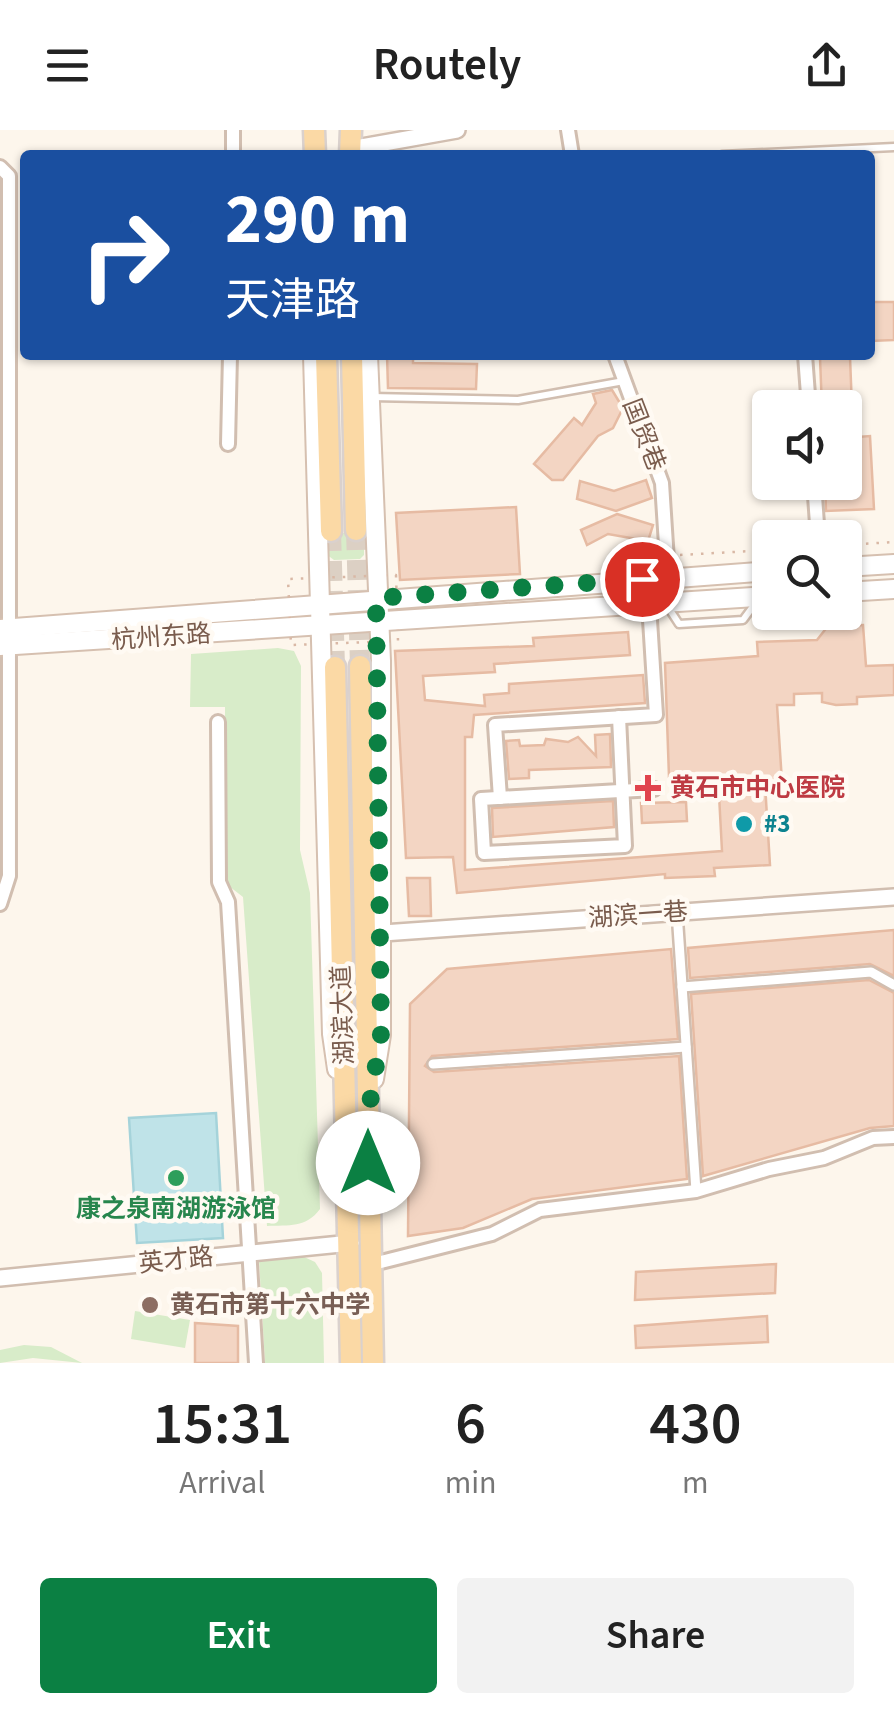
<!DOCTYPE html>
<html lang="en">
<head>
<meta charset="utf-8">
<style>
	body { margin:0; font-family:"Source Sans 3","Noto Sans SC",sans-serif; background:#f2f2f2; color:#222; height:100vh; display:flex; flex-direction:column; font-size:38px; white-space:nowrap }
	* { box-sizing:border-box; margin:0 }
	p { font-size:32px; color:#767676 }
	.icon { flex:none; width:55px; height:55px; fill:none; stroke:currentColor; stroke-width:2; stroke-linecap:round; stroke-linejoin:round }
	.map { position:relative; height:1233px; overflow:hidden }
	.panel { display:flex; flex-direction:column; background:#fff; flex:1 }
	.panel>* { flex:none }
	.top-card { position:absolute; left:20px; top:20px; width:855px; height:210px; border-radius:10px; box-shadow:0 2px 8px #0004; background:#1a4fa0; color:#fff; overflow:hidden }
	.buttons { position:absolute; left:752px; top:260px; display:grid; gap:20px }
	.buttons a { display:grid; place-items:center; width:110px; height:110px; border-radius:10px; background:#fff; box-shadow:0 2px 8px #0004; font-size:50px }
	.pin { position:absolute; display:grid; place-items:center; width:85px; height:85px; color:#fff; margin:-42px; border:5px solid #fff; border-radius:50%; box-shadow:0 2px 10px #0007 }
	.me { position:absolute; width:110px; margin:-55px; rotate:0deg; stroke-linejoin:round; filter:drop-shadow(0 0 8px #0008) }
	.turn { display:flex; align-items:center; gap:35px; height:210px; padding:0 40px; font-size:45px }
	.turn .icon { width:130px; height:130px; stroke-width:2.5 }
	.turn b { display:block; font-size:70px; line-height:85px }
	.eta { display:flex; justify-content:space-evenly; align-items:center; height:170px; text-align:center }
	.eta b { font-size:60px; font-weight:600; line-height:70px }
	.primary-button { display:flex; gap:20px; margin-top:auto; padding:20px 40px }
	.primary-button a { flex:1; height:115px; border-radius:10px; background:#0b8043; color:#fff; font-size:40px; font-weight:600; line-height:115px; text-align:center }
	.primary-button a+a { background:#f2f2f2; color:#222 }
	header { display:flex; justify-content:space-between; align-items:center; height:130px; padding:0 40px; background:#fff; font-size:45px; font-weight:600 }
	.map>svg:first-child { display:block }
	.green { fill:#d8ecc9 }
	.water { fill:#bfe3e8; stroke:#a5d3da; stroke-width:2.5 }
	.building { fill:#f3d5c3; stroke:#e6bba3; stroke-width:2.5 }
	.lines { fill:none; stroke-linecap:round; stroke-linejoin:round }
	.primary-tunnel { stroke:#dcd0c4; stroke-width:20; stroke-dasharray:20 10; stroke-linecap:butt }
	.service-casing { stroke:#d1beb0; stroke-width:11 }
	.pedestrian-casing { stroke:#d1beb0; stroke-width:14 }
	.minor-casing { stroke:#d1beb0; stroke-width:18 }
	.tertiary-casing { stroke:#d1beb0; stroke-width:20 }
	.secondary-casing { stroke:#d6c0b0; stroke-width:22 }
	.primary-casing { stroke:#dad1cd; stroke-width:25 }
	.path { stroke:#d9b8a5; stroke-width:2.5; stroke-dasharray:2.5 8; stroke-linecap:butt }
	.service { stroke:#fff; stroke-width:6 }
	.pedestrian { stroke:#fff; stroke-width:9 }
	.minor { stroke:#fff; stroke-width:12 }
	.tertiary { stroke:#fff; stroke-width:15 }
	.secondary { stroke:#fff; stroke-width:18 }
	.primary { stroke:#fbd9a5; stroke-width:20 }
	.route { stroke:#0b8043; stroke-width:18; stroke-dasharray:0 32.4 }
	.health-dot { fill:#e0444e; stroke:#fffaf3; stroke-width:4 }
	.culture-dot { fill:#0f9aa8; stroke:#fffaf3; stroke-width:4 }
	.leisure-dot { fill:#2e9e5b; stroke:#fffaf3; stroke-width:4 }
	.education-dot { fill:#8d6e63; stroke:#fffaf3; stroke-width:4 }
	.labels { text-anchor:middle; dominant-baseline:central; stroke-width:9; stroke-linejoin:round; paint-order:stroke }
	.street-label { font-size:25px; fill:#7a5c4d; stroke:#fffaf3 }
	.health-label { font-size:25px; font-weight:bold; fill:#be3a42; stroke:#fffaf3; text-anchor:start }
	.culture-label { font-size:25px; font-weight:bold; fill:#0d838f; stroke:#fffaf3; text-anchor:start }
	.leisure-label { font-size:25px; font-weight:bold; fill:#27864d; stroke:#fffaf3 }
	.education-label { font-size:25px; font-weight:bold; fill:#785e54; stroke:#fffaf3; text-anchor:start }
</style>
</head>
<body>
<header><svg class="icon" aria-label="menu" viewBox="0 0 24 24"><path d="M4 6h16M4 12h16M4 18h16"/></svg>Routely<svg class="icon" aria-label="share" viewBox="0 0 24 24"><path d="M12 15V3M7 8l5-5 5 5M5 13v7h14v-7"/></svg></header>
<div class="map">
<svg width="894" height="1233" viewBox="0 0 894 1233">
	<rect width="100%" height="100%" fill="#fdf6ec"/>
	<!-- green -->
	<g class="green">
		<path d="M325,403H364V425L360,429L334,430L326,424Z"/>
		<path d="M278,518L294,521L301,536L300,720L310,763L320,1079C306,1098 289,1095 267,1096L243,767L225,753V577H190L191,524Z"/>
		<path d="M302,1126L315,1132L322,1143L324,1233H265L259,1130Z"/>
		<path d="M135,1181L190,1190L185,1218L131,1209Z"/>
		<path d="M24,1215L51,1217L82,1233L33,1228L0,1233V1220Z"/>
	</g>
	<!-- water -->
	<path class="water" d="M216,983L223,1108L137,1113L129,988Z"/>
	<!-- building -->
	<g class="building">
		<path d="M870,172H894V210L870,211Z"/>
		<path d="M387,225H413V233L477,234L476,259L388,258Z"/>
		<path d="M850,227L852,278H822L820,228Z"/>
		<path d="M612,260L623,278L613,298L598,306L563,350H552L534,334L574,288L582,295L596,273L593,264Z"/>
		<path d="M870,306L874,379L826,381L825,352H845V308Z"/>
		<path d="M646,350L652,368L616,381L577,369L580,351L614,361Z"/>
		<path d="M516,377L520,444L400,450L396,383Z"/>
		<path d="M617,384L653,395L648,411L608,404L587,415L581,400Z"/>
		<path d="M863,495L866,536L894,535V565L857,567V574L836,575L822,572V563L794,564V575H777L782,652L765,654L770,735L714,738L715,746L665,748V744L457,763L453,727L406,728L395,521L534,516L533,508L628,502L630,525L494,534L495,542L423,546L425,570L485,576L484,565L509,563V554L643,545L645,573L474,585L472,607H465V740L722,721L718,646L669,647L665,533L758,526L757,512L817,510L828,496Z"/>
		<path d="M610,604L611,637L529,640V648L509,649L506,611L519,610L520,616L544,615L546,609L568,612L578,607L596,626L595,605Z"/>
		<path d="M613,671L614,697L493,707L492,678Z"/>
		<path d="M686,672L687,691L642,693L641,673Z"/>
		<path d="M407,748H430L431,786H409Z"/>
		<path d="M894,800V846L870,834L690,848L688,818Z"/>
		<path d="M671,819L678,909L432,926L425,936L434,942L679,926L687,1049L532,1069L463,1098L408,1106L410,874L447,839Z"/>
		<path d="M869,850L894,863V996L870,998L703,1046L691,864Z"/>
		<path d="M776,1134L775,1163L635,1170L636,1142Z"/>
		<path d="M767,1186L768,1212L636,1218L635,1196Z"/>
		<path d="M195,1193L238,1196V1233H195Z"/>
	</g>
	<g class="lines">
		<!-- primary-tunnel -->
		<g class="primary-tunnel">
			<path d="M356,400L360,536"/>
			<path d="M331,401L335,537"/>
		</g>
		<defs>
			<g id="service">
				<path d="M722,25L894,17"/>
				<path d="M371,267L518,270L624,251"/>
				<path d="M666,474L679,494L743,490L757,471"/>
			</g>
			<g id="pedestrian">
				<path d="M677,782L696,1061"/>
				<path d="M682,857L871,842L894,855"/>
				<path d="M433,934L686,917"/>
			</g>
			<g id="minor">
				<path d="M233,0V25"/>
				<path d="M568,0L572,25"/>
				<path d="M0,37L9,46C10,280 8,513 9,746L0,774"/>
				<path d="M615,225L662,353L668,446"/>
				<path d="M805,225L809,278"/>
				<path d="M228,314L230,225"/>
				<path d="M814,352L818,408"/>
				<path d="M619,587L625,716L484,723L481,669L654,659"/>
				<path d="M218,592L219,752L228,772L256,1233"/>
				<path d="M500,668L495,595L656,585L649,474"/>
				<path d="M373,1134L492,1104L540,1080L696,1061L769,1039L824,1028L873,1008L894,1007"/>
			</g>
			<g id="tertiary">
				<path d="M350,19L457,0"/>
				<path d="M383,803L894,767"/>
				<path d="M0,1148L351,1113"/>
			</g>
			<g id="secondary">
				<path d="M313,225L332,904L337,939"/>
				<path d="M368,225L381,531V905L374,949"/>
				<path d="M845,437L894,434"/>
				<path d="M845,462L894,459"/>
				<path d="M0,499L770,441"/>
				<path d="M0,516L770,466"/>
			</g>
			<g id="primary">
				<path d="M314,0L315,25"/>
				<path d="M350,25L351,0"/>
				<path d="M326,225L331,401"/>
				<path d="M352,225L356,400"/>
				<path d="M360,536L373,1233"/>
				<path d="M335,537L351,1233"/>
			</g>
		</defs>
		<!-- service casing -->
		<use href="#service" class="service-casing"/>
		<!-- pedestrian casing -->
		<use href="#pedestrian" class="pedestrian-casing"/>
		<!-- minor casing -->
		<use href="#minor" class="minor-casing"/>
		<!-- tertiary casing -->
		<use href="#tertiary" class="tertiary-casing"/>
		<!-- secondary casing -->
		<use href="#secondary" class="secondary-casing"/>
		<!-- primary casing -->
		<use href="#primary" class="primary-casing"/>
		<!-- path -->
		<g class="path">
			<path d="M845,415L894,412"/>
			<path d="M680,425L770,420"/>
			<path d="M396,445L398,511L291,515L288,449Z"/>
		</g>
		<!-- service -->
		<use href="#service" class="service"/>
		<!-- pedestrian -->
		<use href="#pedestrian" class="pedestrian"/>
		<!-- minor -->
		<use href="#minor" class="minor"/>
		<!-- tertiary -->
		<use href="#tertiary" class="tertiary"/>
		<!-- secondary -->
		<use href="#secondary" class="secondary"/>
		<!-- primary -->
		<use href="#primary" class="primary"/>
	</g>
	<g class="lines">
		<!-- route -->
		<path class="route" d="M368,1033L366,998L381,904L376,468L642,449"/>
	</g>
	<!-- markers -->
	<path class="health-dot" d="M643 643h10v10h10v10h-10v10h-10v-10h-10v-10h10z"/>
	<circle class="culture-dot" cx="744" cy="694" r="10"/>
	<circle class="leisure-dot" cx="176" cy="1048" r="10"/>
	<circle class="education-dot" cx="150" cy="1175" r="10"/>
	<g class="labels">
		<!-- street labels -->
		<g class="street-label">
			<text transform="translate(644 305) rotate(69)">国贸巷</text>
			<text transform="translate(161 507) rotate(-4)">杭州东路</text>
			<text transform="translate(638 785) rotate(-4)">湖滨一巷</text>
			<text transform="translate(343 885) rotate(-92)">湖滨大道</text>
			<text transform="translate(176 1130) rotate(-6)">英才路</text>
		</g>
		<!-- health labels -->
		<g class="health-label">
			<text x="670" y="658">黄石市中心医院</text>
		</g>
		<!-- culture labels -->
		<g class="culture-label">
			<text x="764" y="694">#3</text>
		</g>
		<!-- leisure labels -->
		<g class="leisure-label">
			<text x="176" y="1079">康之泉南湖游泳馆</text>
		</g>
		<!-- education labels -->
		<g class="education-label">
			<text x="170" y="1175">黄石市第十六中学</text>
		</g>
	</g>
</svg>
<div class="buttons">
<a><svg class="icon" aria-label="sound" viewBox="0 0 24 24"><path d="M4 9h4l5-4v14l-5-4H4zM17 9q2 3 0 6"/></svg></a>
<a><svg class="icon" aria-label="search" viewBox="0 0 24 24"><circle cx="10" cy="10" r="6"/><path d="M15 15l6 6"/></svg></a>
</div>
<div class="pin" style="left:642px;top:449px;background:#d93025"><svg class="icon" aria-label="arrive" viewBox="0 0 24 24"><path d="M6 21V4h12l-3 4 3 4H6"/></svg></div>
<svg class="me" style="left:368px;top:1033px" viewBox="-20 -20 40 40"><circle r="19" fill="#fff"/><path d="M0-13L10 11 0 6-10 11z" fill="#0b8043"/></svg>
<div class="top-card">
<div class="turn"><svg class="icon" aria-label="right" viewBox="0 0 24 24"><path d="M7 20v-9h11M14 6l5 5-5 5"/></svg><div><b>290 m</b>天津路</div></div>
</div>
</div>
<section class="panel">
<div class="eta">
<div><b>15:31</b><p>Arrival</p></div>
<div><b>6</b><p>min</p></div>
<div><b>430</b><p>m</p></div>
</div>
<div class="primary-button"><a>Exit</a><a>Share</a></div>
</section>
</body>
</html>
